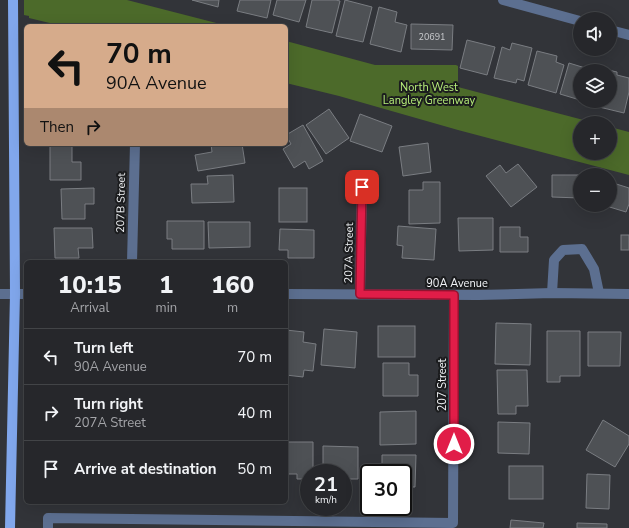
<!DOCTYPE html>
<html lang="en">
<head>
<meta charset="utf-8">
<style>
	body { margin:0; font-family:"Nunito Sans",sans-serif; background:#2e2f33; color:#f1f3f6; height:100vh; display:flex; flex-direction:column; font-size:15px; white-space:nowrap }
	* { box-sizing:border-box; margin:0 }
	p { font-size:13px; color:#a4a5a9 }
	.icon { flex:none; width:22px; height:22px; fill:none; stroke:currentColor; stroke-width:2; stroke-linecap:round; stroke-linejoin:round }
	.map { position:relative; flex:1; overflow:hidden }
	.drawer { position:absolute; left:24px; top:260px; width:264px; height:244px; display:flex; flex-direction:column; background:#26272b; border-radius:6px; box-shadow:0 4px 16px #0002,0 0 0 1px #424447 }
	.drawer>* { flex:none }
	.banner { position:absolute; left:24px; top:24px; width:264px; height:122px; border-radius:6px; box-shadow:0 4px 16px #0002,0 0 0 1px #424447; background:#d6ab8b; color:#111; overflow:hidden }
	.controls { position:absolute; left:573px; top:12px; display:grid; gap:8px }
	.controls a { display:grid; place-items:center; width:44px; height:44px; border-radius:50%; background:#26272b; box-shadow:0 4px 16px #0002,0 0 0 1px #424447; font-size:20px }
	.speed { position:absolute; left:300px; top:464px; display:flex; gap:8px; font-size:20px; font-weight:700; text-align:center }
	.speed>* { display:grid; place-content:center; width:52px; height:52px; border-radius:50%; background:#26272b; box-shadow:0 4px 16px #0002,0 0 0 1px #424447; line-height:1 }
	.speed small { font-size:10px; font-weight:400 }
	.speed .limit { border:2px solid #111; border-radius:6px; background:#fff; color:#111 }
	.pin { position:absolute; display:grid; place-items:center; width:34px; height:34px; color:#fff; margin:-17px; border-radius:8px; box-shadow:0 2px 6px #0006 }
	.me { position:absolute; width:44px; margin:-22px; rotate:0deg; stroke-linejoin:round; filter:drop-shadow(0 0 3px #0008) }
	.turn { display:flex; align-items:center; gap:14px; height:84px; padding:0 16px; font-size:18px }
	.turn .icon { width:52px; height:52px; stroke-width:2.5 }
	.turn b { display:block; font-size:28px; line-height:34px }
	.then { display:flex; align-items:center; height:38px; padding:0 16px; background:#0003; gap:8px; font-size:15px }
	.eta { display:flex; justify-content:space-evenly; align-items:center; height:68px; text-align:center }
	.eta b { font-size:24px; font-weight:800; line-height:28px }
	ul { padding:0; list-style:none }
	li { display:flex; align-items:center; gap:12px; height:56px; padding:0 16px; border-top:1px solid #424447 }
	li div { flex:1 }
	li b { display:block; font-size:15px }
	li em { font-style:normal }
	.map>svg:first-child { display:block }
	.green { fill:#4c6a2a }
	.building { fill:#4e5155; stroke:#7a7d82 }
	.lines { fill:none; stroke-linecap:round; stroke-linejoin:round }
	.minor { stroke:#5c6f90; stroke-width:10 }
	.major { stroke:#81a7ec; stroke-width:10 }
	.route-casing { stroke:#92132f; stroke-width:10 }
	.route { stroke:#e11d48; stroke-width:7 }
	.labels { text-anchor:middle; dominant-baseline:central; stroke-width:4; stroke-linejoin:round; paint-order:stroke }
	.number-label { font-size:9px; fill:#c9cbce }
	.park-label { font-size:11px; fill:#b7ef7a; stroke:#1b1c1e }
	.street-label { font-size:11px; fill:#f2f4f7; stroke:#1b1c1e }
</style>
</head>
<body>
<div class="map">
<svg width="629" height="528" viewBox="0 0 629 528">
	<rect width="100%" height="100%" fill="#323439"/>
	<!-- green -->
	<g class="green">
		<path d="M24,0H127L228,26H62L29,18V16L24,15Z"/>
		<path d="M286,41L375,65H456L458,66V87L595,123H580V153H610V127L629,132V175L458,130L339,96L286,83Z"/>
	</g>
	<!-- building -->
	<g class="building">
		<path d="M192,0H219L218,7Z"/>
		<path d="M240,0H271L267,18L237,11Z"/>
		<path d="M277,0H306L299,22L273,15Z"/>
		<path d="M312,0H336L340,1L332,33L306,27Z"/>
		<path d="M345,0L372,7L363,42L336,36Z"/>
		<path d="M379,7L397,12L395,22L407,25L401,52L370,44Z"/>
		<path d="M411,24L453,25L452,50L411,49Z"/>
		<path d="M467,40L495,47L487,75L460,68Z"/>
		<path d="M512,43L532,48L524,81L517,79L516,83L494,78L502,47L510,50Z"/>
		<path d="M537,51L557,56L556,62L564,65L556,93L528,85Z"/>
		<path d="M569,63L595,71H580V100L560,94Z"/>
		<path d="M604,69L617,72V75L629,78V92L624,113L595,106L597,101H610V71H604Z"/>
		<path d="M329,109L349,138L326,154L306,125Z"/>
		<path d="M360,114L392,126L382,152L350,141Z"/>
		<path d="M303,125L323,161L309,169L305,161L294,168L283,149L291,144L286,135Z"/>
		<path d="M428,143L431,172L403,176L399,147Z"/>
		<path d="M50,144H72V162H81V180H50Z"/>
		<path d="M211,144H242L245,163L198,171L195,155L212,152Z"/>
		<path d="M518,164L537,187L511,207L486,176L500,165L506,173Z"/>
		<path d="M233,175L234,202L192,203L191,184H208L207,176Z"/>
		<path d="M552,175H580V198L552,197Z"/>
		<path d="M423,182H440V223L409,224V190H423Z"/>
		<path d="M610,182L629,188V204L626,212L603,205H610Z"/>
		<path d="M94,188V204H85V219H62L61,189Z"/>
		<rect x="279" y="188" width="28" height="34"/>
		<path d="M458,218H493V250L459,251Z"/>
		<path d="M167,221H204V249H172V239H167Z"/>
		<path d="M208,222H250V247L209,248Z"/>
		<path d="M398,226L436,229L434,260L402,258L403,246L397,245Z"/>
		<path d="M500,227H520V237H528V252H500Z"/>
		<path d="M54,228H92L93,248H78L79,258H55Z"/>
		<path d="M280,229L314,230V258H288V250H279Z"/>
		<rect x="621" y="235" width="8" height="15"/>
		<path d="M496,323L531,324L530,365L495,364Z"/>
		<rect x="378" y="326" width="37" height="31"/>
		<path d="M324,329L357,332L355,368L321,365Z"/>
		<path d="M286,330L304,332L303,342L316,344L313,371L304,370L303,377L286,375Z"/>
		<path d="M547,331H580V376H560V382H547Z"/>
		<path d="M588,332H621L620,366H588Z"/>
		<path d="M383,363H409V375H418V396H383Z"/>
		<path d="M497,370H527L528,406H516V414H498Z"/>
		<path d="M416,411V444L380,445V412Z"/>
		<path d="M603,420L629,436V444L615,467L586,450Z"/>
		<path d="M498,422L530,423L529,454L498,453Z"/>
		<path d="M286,442H313V473H309V479H297V474H286Z"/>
		<path d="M323,446L358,447V479H343V473H323Z"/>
		<path d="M382,455H416L415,487H403V473H382Z"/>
		<rect x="509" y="466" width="34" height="33"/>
		<path d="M587,474L610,475L609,509L586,508Z"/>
		<path d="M511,520L544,523L543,528H510Z"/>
		<path d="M577,523L607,524V528H577Z"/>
	</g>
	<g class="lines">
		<!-- minor -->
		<g class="minor">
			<path d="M503,0L580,21"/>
			<path d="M610,30L629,35"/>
			<path d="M132,262L135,144"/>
			<path d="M552,293L554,260L563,250L582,249L594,269L599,293"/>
			<path d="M0,294H26"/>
			<path d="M286,294L478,295L552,293L629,294"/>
			<path d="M360,294L362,187"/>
			<path d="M48,528V518L453,523L454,295"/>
		</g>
		<!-- major -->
		<path class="major" d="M10,528L15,294L13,0"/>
	</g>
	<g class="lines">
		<defs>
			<path id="route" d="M362,187L360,294L454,295V444"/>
		</defs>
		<!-- route casing -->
		<use href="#route" class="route-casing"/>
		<!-- route -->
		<use href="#route" class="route"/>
	</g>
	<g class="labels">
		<!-- number labels -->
		<g class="number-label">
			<text x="432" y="37">20691</text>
		</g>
		<!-- park labels -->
		<g class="park-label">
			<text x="429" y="87">North West<tspan x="429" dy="13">Langley Greenway</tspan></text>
		</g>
		<!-- street labels -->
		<g class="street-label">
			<text transform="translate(121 203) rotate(-89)">207B Street</text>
			<text transform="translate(349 253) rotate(-89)">207A Street</text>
			<text x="457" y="283">90A Avenue</text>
			<text transform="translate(442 385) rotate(-90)">207 Street</text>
		</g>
	</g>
</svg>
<div class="controls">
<a><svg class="icon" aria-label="sound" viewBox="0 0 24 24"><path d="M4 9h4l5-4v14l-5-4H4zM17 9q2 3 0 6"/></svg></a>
<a><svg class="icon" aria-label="layers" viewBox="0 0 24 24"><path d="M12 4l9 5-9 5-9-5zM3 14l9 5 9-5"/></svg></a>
<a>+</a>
<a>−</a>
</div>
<div class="speed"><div>21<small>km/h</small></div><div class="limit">30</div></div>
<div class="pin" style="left:362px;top:187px;background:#d93025"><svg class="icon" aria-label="arrive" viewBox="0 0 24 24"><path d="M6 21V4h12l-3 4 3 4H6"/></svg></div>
<svg class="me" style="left:454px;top:444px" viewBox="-20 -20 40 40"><circle r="17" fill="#e11d48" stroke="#fff" stroke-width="3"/><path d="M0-11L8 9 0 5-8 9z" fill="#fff"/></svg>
<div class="banner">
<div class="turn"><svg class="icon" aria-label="left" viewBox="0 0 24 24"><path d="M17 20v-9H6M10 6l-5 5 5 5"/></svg><div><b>70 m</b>90A Avenue</div></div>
<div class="then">Then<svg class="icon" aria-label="right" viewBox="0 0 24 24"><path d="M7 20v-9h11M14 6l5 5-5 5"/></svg></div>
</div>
<section class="drawer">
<div class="eta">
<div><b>10:15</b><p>Arrival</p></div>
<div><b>1</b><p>min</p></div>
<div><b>160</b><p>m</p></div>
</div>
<ul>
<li><svg class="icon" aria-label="left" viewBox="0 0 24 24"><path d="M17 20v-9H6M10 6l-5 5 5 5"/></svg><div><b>Turn left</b><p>90A Avenue</p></div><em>70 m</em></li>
<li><svg class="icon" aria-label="right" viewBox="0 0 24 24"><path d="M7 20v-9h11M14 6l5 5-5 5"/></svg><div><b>Turn right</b><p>207A Street</p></div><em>40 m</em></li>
<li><svg class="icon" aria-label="arrive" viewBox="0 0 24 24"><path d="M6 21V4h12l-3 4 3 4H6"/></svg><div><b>Arrive at destination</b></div><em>50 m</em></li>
</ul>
</section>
</div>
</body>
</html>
